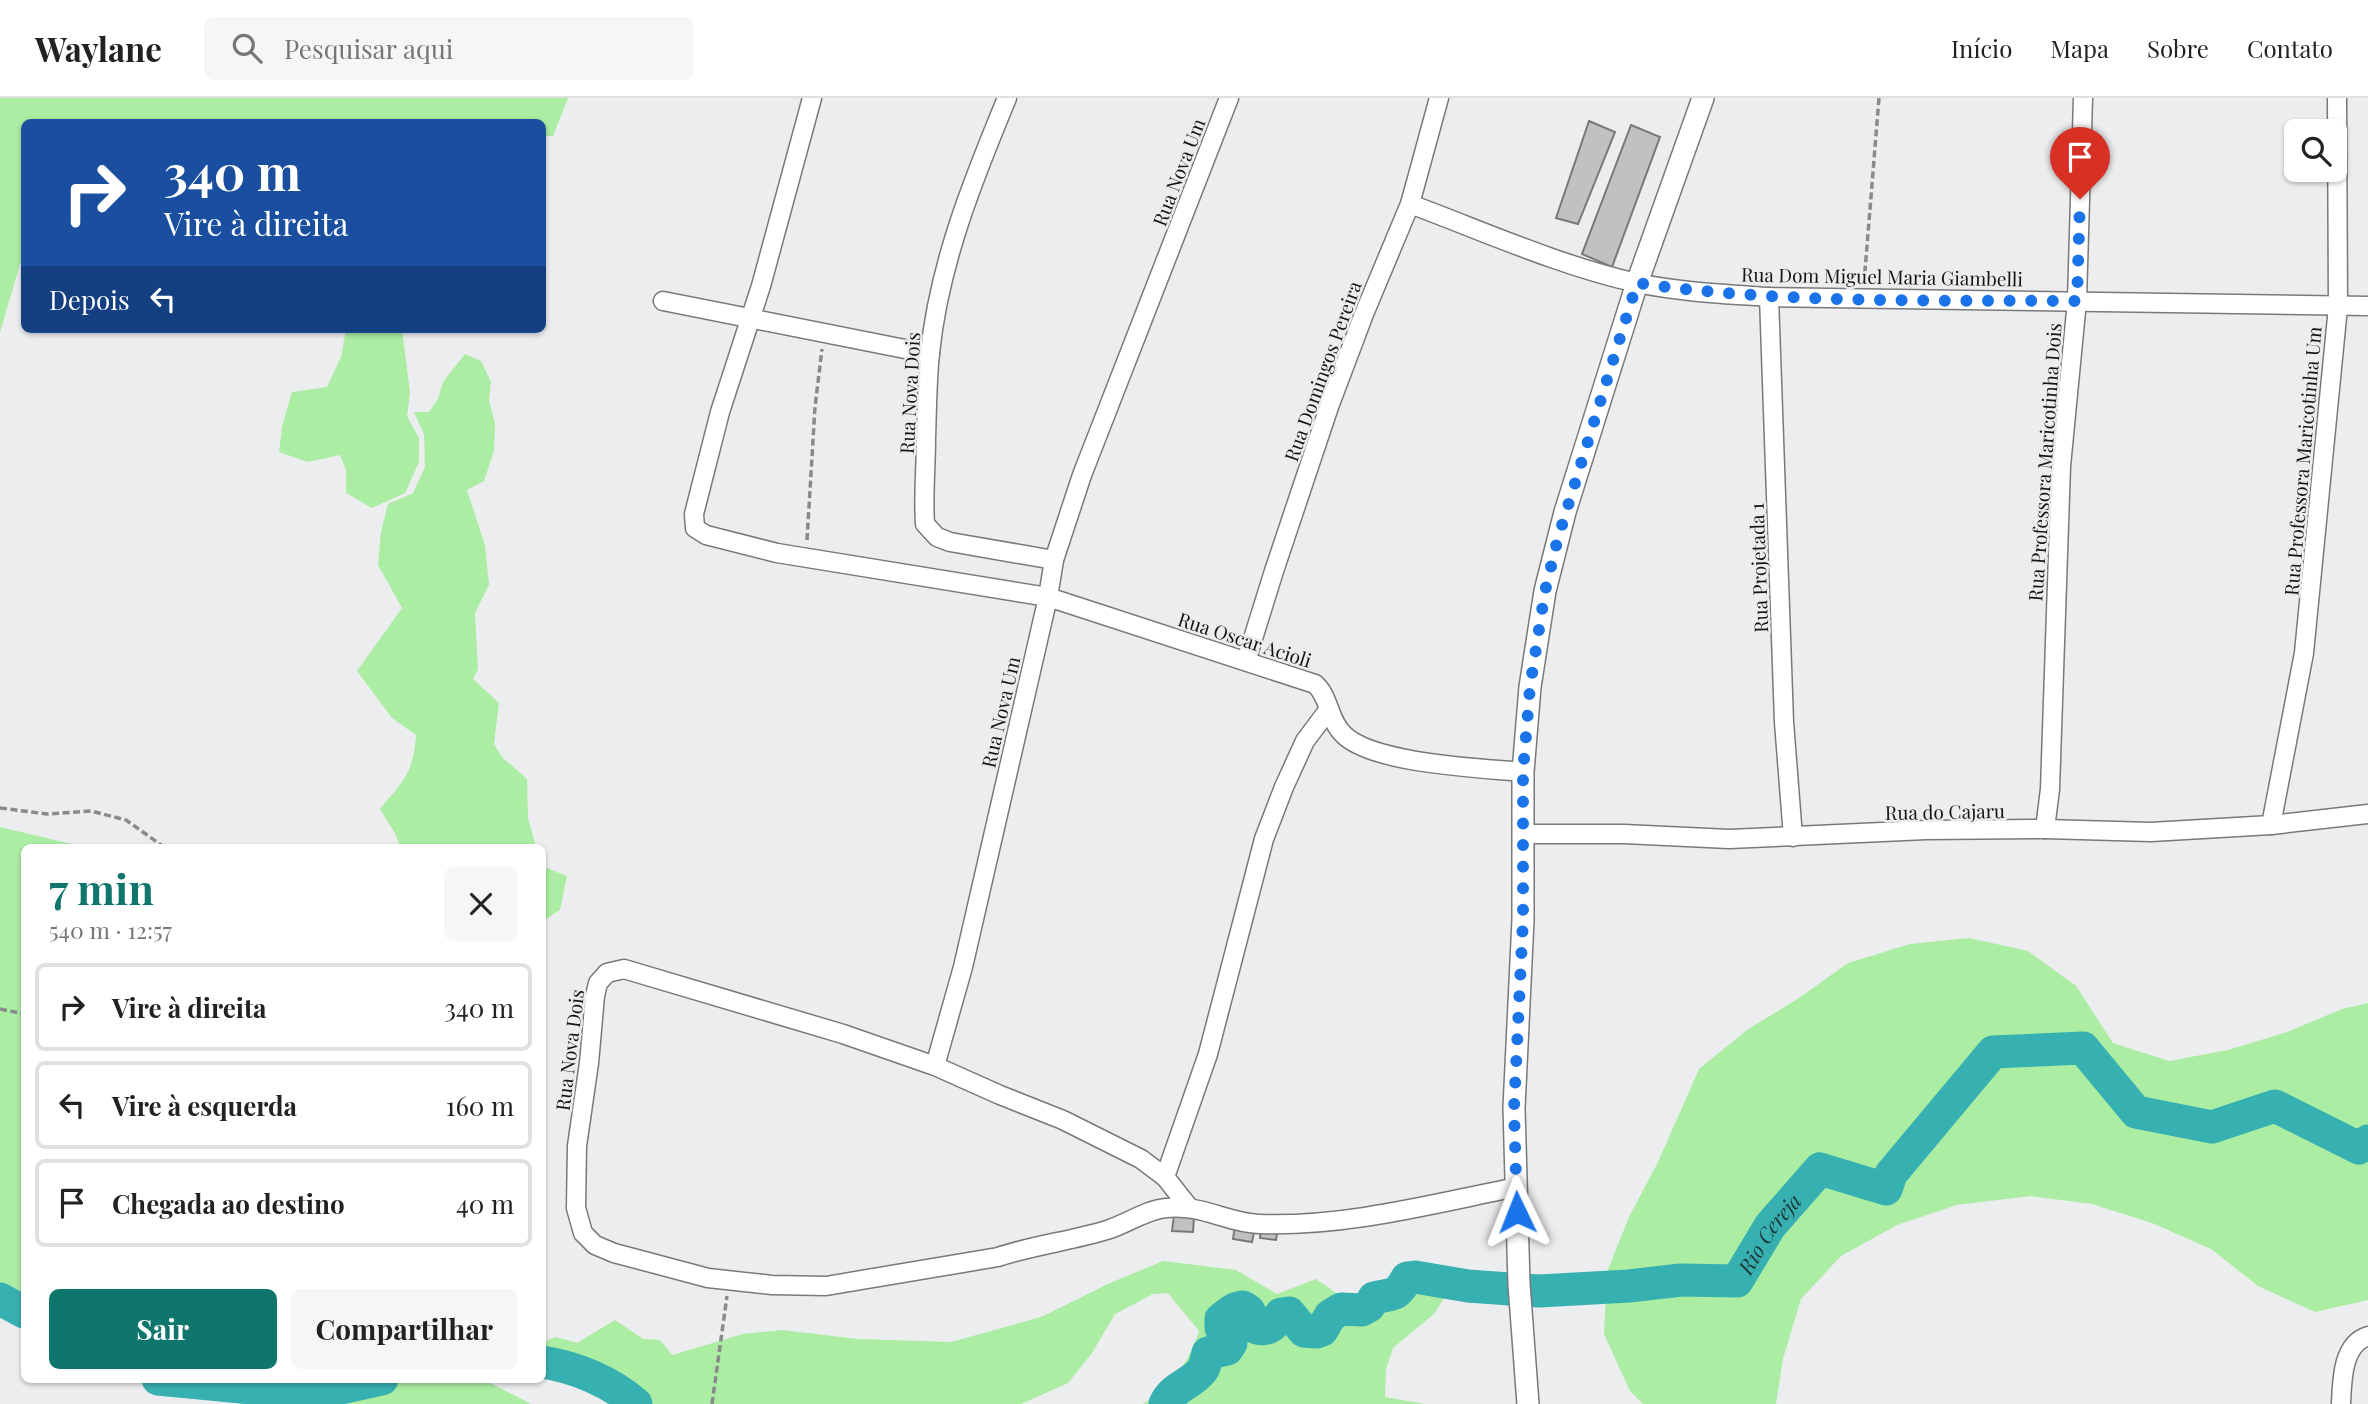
<!DOCTYPE html>
<html lang="pt">
<head>
<meta charset="utf-8">
<style>
	body { margin:0; font-family:"Playfair Display",serif; background:#f6f6f6; color:#222; height:100vh; display:flex; flex-direction:column; font-size:26px; white-space:nowrap }
	* { box-sizing:border-box; margin:0 }
	p { font-size:23px; color:#767676 }
	.icon { flex:none; width:38px; height:38px; fill:none; stroke:currentColor; stroke-width:2; stroke-linecap:round; stroke-linejoin:round }
	.map { position:relative; flex:1; overflow:hidden }
	.side { position:absolute; left:21px; top:746px; width:525px; height:539px; display:flex; flex-direction:column; background:#fff; border-radius:10px; box-shadow:0 2px 5px #0004 }
	.side>* { flex:none }
	.hud { position:absolute; left:21px; top:21px; width:525px; height:214px; border-radius:10px; box-shadow:0 2px 5px #0004; background:#1a4fa0; color:#fff; overflow:hidden }
	.tools { position:absolute; left:2284px; top:21px; display:grid; gap:14px }
	.tools a { display:grid; place-items:center; width:63px; height:63px; border-radius:10px; background:#fff; box-shadow:0 2px 5px #0004; font-size:35px }
	.pin { position:absolute; display:grid; place-items:center; width:60px; height:60px; color:#fff; margin:-72px -30px; border-radius:50% 50% 50% 0; rotate:-45deg; box-shadow:0 0 7px #0007 }
	.pin .icon { rotate:45deg }
	.me { position:absolute; width:77px; margin:-38px; rotate:358deg; stroke-linejoin:round; filter:drop-shadow(0 0 5px #0008) }
	.turn { display:flex; align-items:center; gap:24px; height:147px; padding:0 28px; font-size:32px }
	.turn .icon { width:91px; height:91px; stroke-width:2.5 }
	.turn b { display:block; font-size:49px; line-height:60px }
	.then { display:flex; align-items:center; height:66px; padding:0 28px; background:#0003; gap:14px; font-size:26px }
	.round { display:grid; place-items:center; flex:none; width:74px; height:74px; border-radius:10px; background:#f6f6f6 }
	.summary { display:flex; align-items:center; justify-content:space-between; height:119px; padding:0 28px }
	h1 { font-size:42px; font-weight:700; line-height:52px; color:#0f766e }
	.primary-button { display:flex; gap:14px; margin-top:auto; padding:14px 28px }
	.primary-button a { flex:1; height:80px; border-radius:10px; background:#0f766e; color:#fff; font-size:28px; font-weight:700; line-height:80px; text-align:center }
	.primary-button a+a { background:#f6f6f6; color:#222 }
	ul { padding:0; list-style:none }
	li { display:flex; align-items:center; gap:21px; height:88px; margin:0 14px 10px; padding:0 14px; border:4px solid #e0e0e0; border-radius:10px }
	li div { flex:1 }
	li b { display:block; font-size:26px }
	li em { font-style:normal }
	header { display:flex; align-items:center; gap:42px; box-sizing:border-box; height:98px; padding:0 35px; background:#fff; border-bottom:2px solid #e0e0e0 }
	header strong { font-size:33px }
	nav { display:flex; gap:38px; margin-inline-start:auto; font-size:24px }
	.search { width:490px; height:63px; background:#f6f6f6; display:flex; align-items:center; gap:18px; box-sizing:border-box; padding:0 24px; border-radius:10px; color:#767676; font-size:26px }
	.map>svg:first-child { display:block }
	.green { fill:#abeda3 }
	.lines { fill:none; stroke-linecap:round; stroke-linejoin:round }
	.river { stroke:#37b0b1; stroke-width:33 }
	.building { fill:#c1c0c3; stroke:#78787a; stroke-width:2 }
	.minor-casing { stroke:#79797b; stroke-width:21 }
	.tertiary-casing { stroke:#79797b; stroke-width:24 }
	.path { stroke:#898a8b; stroke-width:3.5; stroke-dasharray:7 3.5; stroke-linecap:butt }
	.minor { stroke:#fff; stroke-width:18 }
	.tertiary { stroke:#fff; stroke-width:21 }
	.route { stroke:#1a73e8; stroke-width:12; stroke-dasharray:0 21.6 }
	.labels { text-anchor:middle; dominant-baseline:central; stroke-width:5; stroke-linejoin:round; paint-order:stroke }
	.street-label { font-size:19px; fill:#151515; stroke:#ecedef }
	.water-label { font-size:21px; font-style:italic; fill:#1f3939; stroke:#ecedef }
</style>
</head>
<body>
<header>
<strong>Waylane</strong>
<div class="search"><svg class="icon" aria-label="search" viewBox="0 0 24 24"><circle cx="10" cy="10" r="6"/><path d="M15 15l6 6"/></svg>Pesquisar aqui</div>
<nav><a>Início</a><a>Mapa</a><a>Sobre</a><a>Contato</a></nav>
</header>
<div class="map">
<svg width="2368" height="1306" viewBox="0 0 2368 1306">
	<rect width="100%" height="100%" fill="#ecedef"/>
	<!-- green -->
	<g class="green">
		<path d="M0,0H568L553,38H543L542,24H24V153L0,234Z"/>
		<path d="M346,231H402L410,294L407,318L419,340V364L405,395L372,410L346,395V372L340,357L308,364L279,354L282,329L292,294L327,289L341,259Z"/>
		<path d="M465,256L481,263L491,284L489,303L495,325L494,353L484,383L467,392L485,447L489,487L475,515L478,571L473,581L499,605L494,646L502,659L527,681L528,720L536,749H400L396,737L380,711C404,682 413,676 416,637L392,620L357,573L402,510L378,467L381,434L388,406L413,395L425,369L424,336L414,314H429L438,301L443,284Z"/>
		<path d="M0,729L84,749H24V1206L6,1210L0,1214Z"/>
		<path d="M543,765L544,769L567,778L560,812L543,823Z"/>
		<path d="M1969,840L2028,853L2076,888L2113,945L2169,963L2228,952L2287,934L2342,911L2368,905V1202L2315,1214L2258,1188L2211,1151L2152,1125L2092,1106L2031,1098L1957,1107L1897,1127L1841,1158L1801,1201L1783,1261L1776,1306H1643L1630,1293L1604,1236L1607,1174L1629,1119L1658,1064L1699,971L1747,932L1799,900L1848,865L1910,846Z"/>
		<path d="M1163,1163L1236,1172L1277,1196L1316,1181L1348,1203L1381,1194L1413,1170L1468,1182L1478,1191L1462,1202L1444,1200L1434,1216L1393,1250L1386,1271L1385,1299L1425,1306H1143C1171,1288 1189,1265 1199,1233L1168,1195L1153,1196L1115,1216L1092,1255L1068,1285L1021,1306H614L567,1267L554,1261L543,1263V1244L556,1239L577,1245L615,1222L643,1241L660,1242L672,1257L743,1236L782,1232L858,1241L951,1244L1041,1219L1110,1185Z"/>
		<path d="M260,1281H487L490,1285L531,1306H239L248,1299Z"/>
	</g>
	<g class="lines">
		<!-- river -->
		<g class="river">
			<path d="M0,1201L24,1214"/>
			<path d="M542,1264C576,1269 611,1284 636,1306"/>
			<path d="M158,1281L313,1296L382,1281"/>
			<path id="s1" d="M1165,1306C1173,1288 1193,1286 1203,1271C1206,1266 1206,1261 1208,1255L1227,1251L1231,1245L1221,1230V1221C1229,1215 1233,1210 1243,1209L1249,1213L1257,1230C1269,1233 1275,1226 1281,1216L1289,1215L1304,1233L1316,1234L1322,1232L1330,1218L1341,1211L1362,1212L1369,1208L1374,1200C1393,1195 1396,1200 1407,1180L1415,1179L1468,1188L1539,1193L1629,1188L1681,1182L1737,1183L1770,1128L1820,1071L1886,1091L1891,1076L1993,954L2083,950L2136,1014L2212,1029L2275,1008L2359,1050L2368,1043"/>
		</g>
	</g>
	<!-- building -->
	<g class="building">
		<path d="M1589,23L1615,34L1578,126L1556,120Z"/>
		<path d="M1631,27L1660,39L1612,169L1582,156Z"/>
		<path d="M1174,1117L1194,1118L1193,1134L1172,1133Z"/>
		<path d="M1235,1127L1255,1129L1252,1144L1233,1141Z"/>
		<path d="M1261,1129L1278,1130L1276,1142L1260,1140Z"/>
	</g>
	<g class="lines">
		<defs>
			<g id="minor">
				<path d="M812,0L761,188L720,314L694,416L695,430L706,437L777,455L1048,499L1315,586C1330,599 1328,622 1344,637C1374,666 1481,670 1523,674"/>
				<path d="M1007,0C973,82 939,166 930,255C927,283 927,312 926,340C926,369 923,398 925,426L937,439L950,444L1054,462"/>
				<path d="M1410,106C1483,133 1560,168 1637,185C1680,194 1725,196 1769,199L2368,208"/>
				<path d="M1769,199L1784,624L1793,739"/>
				<path d="M663,203L930,256"/>
				<path d="M1246,563L1274,473L1330,306L1364,216L1410,106L1439,0"/>
				<path d="M2271,727L2304,555L2338,209L2337,0"/>
				<path d="M2045,731L2050,691L2061,368L2077,203L2083,0"/>
				<path d="M1522,736H1624L1729,741L1926,732L2045,731L2151,734L2271,727L2368,716"/>
				<path d="M935,968L963,869L1048,499L1054,462L1082,377L1229,0"/>
				<path d="M1165,1079L1208,956L1264,741L1284,689L1305,643L1329,611"/>
				<path d="M1188,1108L1165,1079L1141,1061L1063,1022L1000,997L935,968L843,936L624,871L607,875L598,885L595,898L589,965L577,1048L576,1110L583,1135L595,1147L614,1155L708,1180L772,1187L826,1188L998,1159C1034,1147 1071,1143 1107,1132C1127,1126 1145,1112 1166,1110C1202,1106 1227,1125 1259,1126C1346,1129 1432,1106 1517,1089"/>
				<path d="M2341,1306C2342,1283 2342,1246 2368,1238"/>
			</g>
			<path id="tertiary" d="M1528,1306L1519,1186L1514,1010L1523,822V674L1530,589L1545,493L1565,414L1637,185L1703,0"/>
		</defs>
		<!-- minor casing -->
		<use href="#minor" class="minor-casing"/>
		<!-- tertiary casing -->
		<use href="#tertiary" class="tertiary-casing"/>
		<!-- path -->
		<g class="path">
			<path d="M1864,185L1879,0"/>
			<path d="M807,442L815,309L822,251"/>
			<path d="M0,710L47,716L91,713L126,722L164,749"/>
			<path d="M0,911L24,916"/>
			<path d="M712,1306L727,1198"/>
		</g>
		<!-- minor -->
		<use href="#minor" class="minor"/>
		<!-- tertiary -->
		<use href="#tertiary" class="tertiary"/>
	</g>
	<g class="lines">
		<!-- route -->
		<path class="route" d="M1517,1114L1514,1010L1523,822V674L1530,589L1545,493L1558,440L1637,185C1783,206 1930,202 2077,203L2080,101"/>
	</g>
	<g class="labels">
		<!-- street labels -->
		<g class="street-label">
			<text transform="translate(1178 74) rotate(-69)">Rua Nova Um</text>
			<text transform="translate(1882 178) rotate(1)">Rua Dom Miguel Maria Giambelli</text>
			<text transform="translate(1322 273) rotate(-70)">Rua Domingos Pereira</text>
			<text transform="translate(909 295) rotate(-87)">Rua Nova Dois</text>
			<text transform="translate(2302 363) rotate(-85)">Rua Professora Maricotinha Um</text>
			<text transform="translate(2044 364) rotate(-86)">Rua Professora Maricotinha Dois</text>
			<text transform="translate(1758 470) rotate(-92)">Rua Projetada 1</text>
			<text transform="translate(1245 541) rotate(18)">Rua Oscar Acioli</text>
			<text transform="translate(1000 614) rotate(-77)">Rua Nova Um</text>
			<text transform="translate(1945 713) rotate(-1)">Rua do Cajaru</text>
			<text transform="translate(569 952) rotate(-83)">Rua Nova Dois</text>
		</g>
		<!-- water labels -->
		<g class="water-label">
			<text stroke="none"><textPath href="#s1" startOffset="752">Rio Cereja</textPath></text>
		</g>
	</g>
</svg>
<div class="tools">
<a><svg class="icon" aria-label="search" viewBox="0 0 24 24"><circle cx="10" cy="10" r="6"/><path d="M15 15l6 6"/></svg></a>
</div>
<div class="pin" style="left:2080px;top:101px;background:#d93025"><svg class="icon" aria-label="arrive" viewBox="0 0 24 24"><path d="M6 21V4h12l-3 4 3 4H6"/></svg></div>
<svg class="me" style="left:1517px;top:1114px" viewBox="-20 -20 40 40"><path d="M0-17L14 15 0 8-14 15z" fill="#1a73e8" stroke="#fff" stroke-width="4"/></svg>
<div class="hud">
<div class="turn"><svg class="icon" aria-label="right" viewBox="0 0 24 24"><path d="M7 20v-9h11M14 6l5 5-5 5"/></svg><div><b>340 m</b>Vire à direita</div></div>
<div class="then">Depois<svg class="icon" aria-label="left" viewBox="0 0 24 24"><path d="M17 20v-9H6M10 6l-5 5 5 5"/></svg></div>
</div>
<section class="side">
<div class="summary"><div><h1>7 min</h1><p>540 m · 12:57</p></div><a class="round"><svg class="icon" aria-label="close" viewBox="0 0 24 24"><path d="M6 6l12 12M18 6L6 18"/></svg></a></div>
<ul>
<li><svg class="icon" aria-label="right" viewBox="0 0 24 24"><path d="M7 20v-9h11M14 6l5 5-5 5"/></svg><div><b>Vire à direita</b></div><em>340 m</em></li>
<li><svg class="icon" aria-label="left" viewBox="0 0 24 24"><path d="M17 20v-9H6M10 6l-5 5 5 5"/></svg><div><b>Vire à esquerda</b></div><em>160 m</em></li>
<li><svg class="icon" aria-label="arrive" viewBox="0 0 24 24"><path d="M6 21V4h12l-3 4 3 4H6"/></svg><div><b>Chegada ao destino</b></div><em>40 m</em></li>
</ul>
<div class="primary-button"><a>Sair</a><a>Compartilhar</a></div>
</section>
</div>
</body>
</html>
